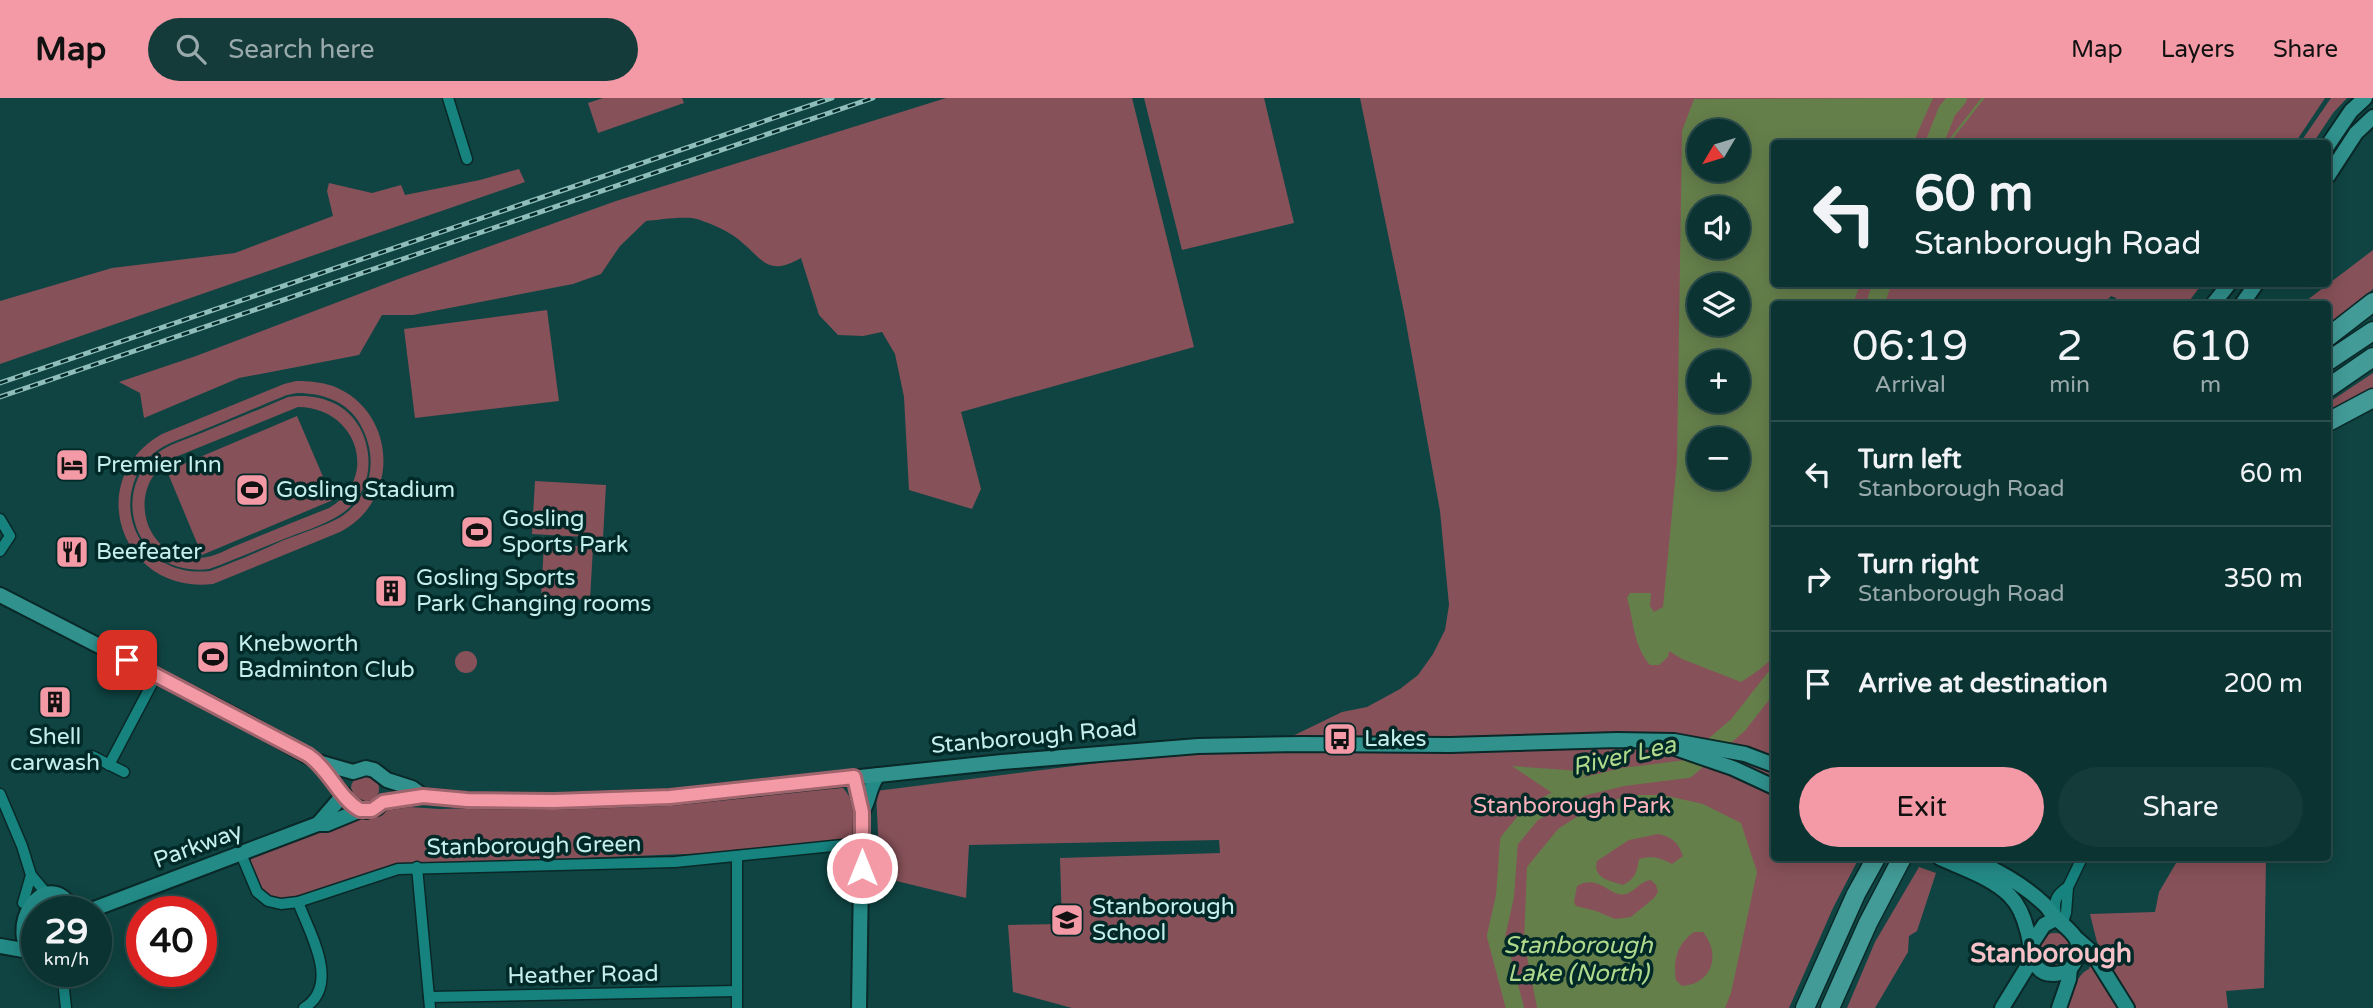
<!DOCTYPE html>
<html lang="en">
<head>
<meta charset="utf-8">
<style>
	body { margin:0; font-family:"Varela Round",sans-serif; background:#143b3a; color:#f1f3f6; height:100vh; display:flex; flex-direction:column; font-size:26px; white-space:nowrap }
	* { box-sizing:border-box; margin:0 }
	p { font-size:23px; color:#9aaaac }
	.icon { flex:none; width:38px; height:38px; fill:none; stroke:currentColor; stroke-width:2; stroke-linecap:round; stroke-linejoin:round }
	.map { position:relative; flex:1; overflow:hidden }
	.panel { position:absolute; left:1771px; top:203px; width:560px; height:560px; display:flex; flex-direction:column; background:#0b3332; border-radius:7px; box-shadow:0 4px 18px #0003,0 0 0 2px #2b4e4d }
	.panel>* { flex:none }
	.top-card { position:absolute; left:1771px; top:42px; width:560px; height:147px; border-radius:7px; box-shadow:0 4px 18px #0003,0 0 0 2px #2b4e4d; background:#0b3332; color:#f1f3f6; overflow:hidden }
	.needle { width:46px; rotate:232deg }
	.controls { position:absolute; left:1687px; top:21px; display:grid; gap:14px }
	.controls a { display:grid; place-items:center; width:63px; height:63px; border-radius:50%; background:#0b3332; box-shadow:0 4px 18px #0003,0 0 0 2px #2b4e4d; font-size:35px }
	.speed { position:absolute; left:21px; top:798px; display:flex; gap:14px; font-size:35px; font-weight:700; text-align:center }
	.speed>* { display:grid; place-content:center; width:91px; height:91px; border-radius:50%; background:#0b3332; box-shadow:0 4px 18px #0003,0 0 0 2px #2b4e4d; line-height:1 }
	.speed small { font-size:18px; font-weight:400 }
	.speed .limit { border:10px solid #d22; background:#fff; color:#111 }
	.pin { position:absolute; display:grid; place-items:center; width:60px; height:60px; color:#fff; margin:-30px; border-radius:14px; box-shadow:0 4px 10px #0006 }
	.me { position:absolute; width:77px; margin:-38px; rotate:0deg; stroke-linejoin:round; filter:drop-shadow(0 0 5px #0008) }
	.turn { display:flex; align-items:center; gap:24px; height:147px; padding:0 28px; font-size:32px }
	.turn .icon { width:91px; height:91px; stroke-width:2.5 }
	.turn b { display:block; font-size:49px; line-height:60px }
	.eta { display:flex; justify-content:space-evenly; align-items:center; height:119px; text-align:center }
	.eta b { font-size:42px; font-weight:600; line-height:49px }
	.action { display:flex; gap:14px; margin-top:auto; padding:14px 28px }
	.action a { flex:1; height:80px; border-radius:42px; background:#f49aa6; color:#111; font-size:28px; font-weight:600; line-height:80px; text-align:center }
	.action a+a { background:#143b3a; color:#f1f3f6 }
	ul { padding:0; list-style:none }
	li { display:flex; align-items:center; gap:21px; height:105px; padding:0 28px; border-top:2px solid #2b4e4d }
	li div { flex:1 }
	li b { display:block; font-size:26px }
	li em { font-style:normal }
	header { display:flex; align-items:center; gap:42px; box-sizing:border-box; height:98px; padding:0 35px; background:#f49aa6; color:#111 }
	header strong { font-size:33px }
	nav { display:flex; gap:38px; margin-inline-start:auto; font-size:24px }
	.search { width:490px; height:63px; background:#143b3a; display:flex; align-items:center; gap:18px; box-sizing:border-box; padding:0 24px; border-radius:38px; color:#9aaaac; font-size:26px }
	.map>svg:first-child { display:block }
	.green { fill:#875159; fill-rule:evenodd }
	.water { fill:#657f4b; fill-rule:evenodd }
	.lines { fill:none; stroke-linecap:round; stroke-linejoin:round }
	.stream { stroke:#657f4b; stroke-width:2.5 }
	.river { stroke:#657f4b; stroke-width:18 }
	.street-casing { stroke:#092827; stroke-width:13 }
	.secondary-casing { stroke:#092827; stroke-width:18 }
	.primary-casing { stroke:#092827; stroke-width:18 }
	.highway-casing { stroke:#092827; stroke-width:21 }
	.street { stroke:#16837f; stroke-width:10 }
	.secondary { stroke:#238a86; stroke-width:14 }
	.primary { stroke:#30918d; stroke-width:14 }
	.highway { stroke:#429b97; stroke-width:18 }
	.rail-casing { stroke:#8fbdba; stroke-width:5 }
	.rail { stroke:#002928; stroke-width:2.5; stroke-dasharray:8; stroke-linecap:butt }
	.route-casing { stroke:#9f646c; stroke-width:18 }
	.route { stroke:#f49aa6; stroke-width:12 }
	.labels { text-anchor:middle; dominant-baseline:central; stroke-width:7; stroke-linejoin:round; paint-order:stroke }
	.poi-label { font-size:23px; fill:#c4efec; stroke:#002928; text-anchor:start }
	.street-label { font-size:23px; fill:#c4efec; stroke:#002928 }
	.park-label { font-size:23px; fill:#feb2bc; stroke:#002928 }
	.water-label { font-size:24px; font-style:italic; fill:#b1d98c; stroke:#002928 }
	.quarter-label { font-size:26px; font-weight:bold; fill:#f6c2c8; stroke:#002928 }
</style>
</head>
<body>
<header>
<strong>Map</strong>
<div class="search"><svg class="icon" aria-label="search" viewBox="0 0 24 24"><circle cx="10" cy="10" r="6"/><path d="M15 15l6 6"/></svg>Search here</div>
<nav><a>Map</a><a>Layers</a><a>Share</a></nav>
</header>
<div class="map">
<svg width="2373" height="910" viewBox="0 0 2373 910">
	<rect width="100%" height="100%" fill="#0f4442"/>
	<!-- green -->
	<g class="green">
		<path d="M603,0H682L684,5L598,35L588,5Z"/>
		<path d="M946,0H1132L1194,249L961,314L981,391L972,411L909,392L904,299L895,256L882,234L863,238L838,237L819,217L801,160C767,179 764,162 738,141C728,133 712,126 700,122C688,117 659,122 646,123L620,148L601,176L573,186L413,217H382L359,257L239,280L144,320L140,295L119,284L196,258L401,180L616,103Z"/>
		<path d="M1144,0H1264L1294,125L1182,152Z"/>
		<path d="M1360,0H2325L2295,45L1774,46V186H2202L2187,206H2117L2116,200L2111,198L2104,206H1774V760H1859L1833,810L1789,910H1072L1013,894L1008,827L1062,826L1060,760L1220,755L1219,742L969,747L966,800L880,779L876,693L1193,653L1264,652L1342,614L1367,609L1400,591L1418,577L1433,556L1445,532L1449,507L1440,413L1404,214ZM1699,33H1738V72H1699ZM1699,110H1738V149H1699ZM1699,187H1738V226H1699ZM1699,264H1738V303H1699ZM1699,341H1738V380H1699Z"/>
		<path d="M2331,0H2347L2333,15L2313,45H2300Z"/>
		<path d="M519,71L525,84L0,266V203L112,170L235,155L333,118L327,93L329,85L372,95L401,87L405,97L480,82Z"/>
		<path d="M2373,152V191L2328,227V206H2302Z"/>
		<path d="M547,212L559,303L415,320L404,231Z"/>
		<path d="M2373,275V294L2328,318V305Z"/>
		<path d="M296,283C308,283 321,284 333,288C397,313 401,403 340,434L213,486C122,497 81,382 162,336L284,286ZM297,295C322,295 347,303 360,326C379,359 373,399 339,420C322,429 302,435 284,442C260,453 235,464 210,473C184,476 160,468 144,447C122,419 127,377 154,355C166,345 184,340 198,334C228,322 257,309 287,297Z"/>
		<path d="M297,298C322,297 347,306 360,330C376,361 370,399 338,418C322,428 301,434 284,441C259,451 234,462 209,471C186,474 162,467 147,448C125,421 128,380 155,357C167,347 184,342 199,336C228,324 258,312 288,299ZM298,309C356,309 381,379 329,410C299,422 269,434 240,446C227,451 213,460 199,460C142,462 124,387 173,360Z"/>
		<path d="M297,318L333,402L202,457L167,373Z"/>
		<path d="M535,383L606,387L603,440L532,436Z"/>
		<path d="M544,446L593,449L590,502L541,499Z"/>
		<circle cx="466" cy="564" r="11"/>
		<circle cx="365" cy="691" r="14"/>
		<path d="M843,690C854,702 857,717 855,734L846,741L739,754L395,767L286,803C259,797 259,788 250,765L252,758L332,728L378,717L393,708L440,711L573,707Z"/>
		<path d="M2179,760H2266L2264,890L2226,893L2228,910H2136L2097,844L2090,816L2155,814L2159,794Z"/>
		<path d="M1919,769L1936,775L1917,833L1909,838L1908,854L1875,910H1847L1875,844Z"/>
		<path d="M48,802L56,804L67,814H37V852L21,820Z"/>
		<circle cx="2055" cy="852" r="17"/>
		<path d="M2090,868L2094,870L2121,910H2068C2073,896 2075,877 2089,871Z"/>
	</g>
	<!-- water -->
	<g class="water">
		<path d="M1933,0L1913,45L1774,46V186H1860L1853,206H1774V559L1759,572L1741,584L1682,561L1669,553L1668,559L1659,567H1650C1633,547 1634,523 1627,500L1630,495H1651L1650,508L1654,514L1663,509L1677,363L1682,33L1694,1ZM1699,33H1738V72H1699ZM1699,110H1738V149H1699ZM1699,187H1738V226H1699ZM1699,264H1738V303H1699ZM1699,341H1738V380H1699Z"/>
		<path d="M1512,668L1594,674L1552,695Z"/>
		<path d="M1630,697H1663L1703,706L1741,725L1757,774L1731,895L1725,910H1537L1524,843L1527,769L1558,731L1578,718L1599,707ZM1658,736C1672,739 1678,744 1683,758L1672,766C1661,760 1652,757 1639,761C1637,774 1635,781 1623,787C1610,783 1592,780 1597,763L1629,742ZM1651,782L1656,787L1658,794L1654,800L1631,819L1615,821L1596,813L1576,808L1574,804L1577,788C1600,775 1609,800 1626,796C1636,793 1640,783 1651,782ZM1694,834H1703C1721,856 1713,886 1682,888L1676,882C1673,862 1677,846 1694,834Z"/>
	</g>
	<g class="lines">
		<!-- stream -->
		<path class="stream" d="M1947,46L1983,0"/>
		<!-- river -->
		<g class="river">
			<path d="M1934,46L1947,13L1958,0"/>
			<path d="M1875,206L1882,186"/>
			<path d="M1515,910L1496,838L1505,798L1509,743L1532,715L1582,689L1623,679L1687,671L1738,627L1774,581"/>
		</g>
		<defs>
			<g id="street">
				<path d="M448,0L467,61"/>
				<path d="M0,421L10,438L0,453"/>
				<path d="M92,658L124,674"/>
				<path d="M109,667L156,578"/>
				<path d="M0,696L22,748L31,777L47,796"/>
				<path d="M241,756L257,794L268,803L281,806L298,804L398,771L675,764L862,745"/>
				<path d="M417,769L430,910"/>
				<path d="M298,804C310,836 341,887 304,910"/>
				<path d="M23,805L31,777"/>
				<path d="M2056,817C2053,803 2056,797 2068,789"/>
				<path d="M2063,824L2066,815L2068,789L2082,760"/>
				<path d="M62,873L66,910"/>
				<path d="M429,899L737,893"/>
				<path d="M737,910V758"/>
			</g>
			<g id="secondary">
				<path d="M854,679L862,714L859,910"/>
				<path d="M862,714C870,702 868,691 878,677"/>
				<path d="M318,726L344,696"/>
				<path d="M1940,760C1962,770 1993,780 2010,798C2019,807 2024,820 2027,832C2033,851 2029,882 2061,875C2068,874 2073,868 2076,861C2086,840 2065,830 2054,818C2050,814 2048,809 2044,806C2023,786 1996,772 1971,760"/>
				<path d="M91,814L94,811L318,726H327L361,712"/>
				<path d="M2077,841L2092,854L2127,910"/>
				<path d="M2031,847L2044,827L2055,821"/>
				<path d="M0,848L23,852"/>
				<path d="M37,859C0,835 47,761 74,814"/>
				<path d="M2002,910L2032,861"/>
				<path d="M2059,910L2069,881L2070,870"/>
			</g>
			<g id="primary">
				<path d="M2328,47L2351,13L2365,0"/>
				<path d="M2328,78L2356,35L2373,19"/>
				<path d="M2213,206L2229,186"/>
				<path d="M2242,206L2256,186"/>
				<path d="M0,497L245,623L318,664L353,674L366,670L374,672L387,682L412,690L423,698"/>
				<path d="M1675,650L1733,670L1774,689"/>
				<path d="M318,664L347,702L354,708L366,713L377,710L383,704L423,698L467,702L554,703L670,699L1002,664L1198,648L1302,646L1450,647L1617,642L1674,643L1745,656L1774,667"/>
			</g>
			<g id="highway">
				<path d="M2328,239L2373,204"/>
				<path d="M2328,263L2373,233"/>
				<path d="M2328,290L2373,259"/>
				<path d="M2328,324L2373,300"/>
				<path d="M1805,910L1856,796L1876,760"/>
				<path d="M1830,910L1868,825L1902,760"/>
			</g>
		</defs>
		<!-- street casing -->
		<use href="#street" class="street-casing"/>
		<!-- secondary casing -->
		<use href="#secondary" class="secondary-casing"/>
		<!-- primary casing -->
		<use href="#primary" class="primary-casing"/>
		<!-- highway casing -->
		<use href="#highway" class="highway-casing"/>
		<!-- street -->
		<use href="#street" class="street"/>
		<!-- secondary -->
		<use href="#secondary" class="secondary"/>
		<!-- primary -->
		<use href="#primary" class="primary"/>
		<!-- highway -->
		<use href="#highway" class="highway"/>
		<defs>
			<g id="rail">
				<path d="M0,285L832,0"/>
				<path d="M0,299L873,0"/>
			</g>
		</defs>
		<!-- rail casing -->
		<use href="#rail" class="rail-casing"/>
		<!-- rail -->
		<use href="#rail" class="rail"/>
	</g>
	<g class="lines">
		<defs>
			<path id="route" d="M127,562L308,657C329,671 339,700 360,712H372L383,704L423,698L467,702L554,703L670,699L854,679L862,714V770"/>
		</defs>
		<!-- route casing -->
		<use href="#route" class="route-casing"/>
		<!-- route -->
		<use href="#route" class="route"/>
	</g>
	<!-- icons -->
	<defs>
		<symbol id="hotel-square" viewBox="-11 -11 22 22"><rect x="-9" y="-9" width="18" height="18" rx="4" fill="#f49aa6" stroke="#002928"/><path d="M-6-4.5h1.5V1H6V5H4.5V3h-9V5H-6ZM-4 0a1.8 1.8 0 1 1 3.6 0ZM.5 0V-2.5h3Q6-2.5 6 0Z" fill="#111"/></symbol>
		<symbol id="stadium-square" viewBox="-11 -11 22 22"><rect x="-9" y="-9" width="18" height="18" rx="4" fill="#f49aa6" stroke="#002928"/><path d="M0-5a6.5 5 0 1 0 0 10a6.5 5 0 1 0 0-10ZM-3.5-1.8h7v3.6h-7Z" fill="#111"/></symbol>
		<symbol id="restaurant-square" viewBox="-11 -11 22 22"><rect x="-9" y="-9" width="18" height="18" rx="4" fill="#f49aa6" stroke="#002928"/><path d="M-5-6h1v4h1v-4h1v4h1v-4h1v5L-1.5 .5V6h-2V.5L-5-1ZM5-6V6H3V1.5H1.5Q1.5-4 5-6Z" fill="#111"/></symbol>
		<symbol id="building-square" viewBox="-11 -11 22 22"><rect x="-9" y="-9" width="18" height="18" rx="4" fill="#f49aa6" stroke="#002928"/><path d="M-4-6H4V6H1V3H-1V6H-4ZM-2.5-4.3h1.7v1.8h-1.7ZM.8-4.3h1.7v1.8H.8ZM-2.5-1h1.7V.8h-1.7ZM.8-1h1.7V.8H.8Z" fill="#111"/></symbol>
		<symbol id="bus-square" viewBox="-11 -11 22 22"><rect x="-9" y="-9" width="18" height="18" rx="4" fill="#f49aa6" stroke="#002928"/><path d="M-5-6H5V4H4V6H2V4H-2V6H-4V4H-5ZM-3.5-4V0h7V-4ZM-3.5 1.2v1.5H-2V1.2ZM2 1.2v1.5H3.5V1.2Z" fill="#111"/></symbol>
		<symbol id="school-square" viewBox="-11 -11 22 22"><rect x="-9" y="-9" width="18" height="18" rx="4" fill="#f49aa6" stroke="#002928"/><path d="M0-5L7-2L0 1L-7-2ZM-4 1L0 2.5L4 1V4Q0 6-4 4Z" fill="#111"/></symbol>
	</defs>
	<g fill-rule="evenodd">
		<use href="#hotel-square" x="53" y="348" width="38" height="38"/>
		<use href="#stadium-square" x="233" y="373" width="38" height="38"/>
		<use href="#stadium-square" x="458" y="415" width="38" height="38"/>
		<use href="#restaurant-square" x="53" y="435" width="38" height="38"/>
		<use href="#building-square" x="372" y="474" width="38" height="38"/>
		<use href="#stadium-square" x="194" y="540" width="38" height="38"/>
		<use href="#building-square" x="36" y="585" width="38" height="38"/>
		<use href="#bus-square" x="1321" y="622" width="38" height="38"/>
		<use href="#school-square" x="1048" y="803" width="38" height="38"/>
	</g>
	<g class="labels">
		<!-- poi labels -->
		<g class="poi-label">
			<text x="96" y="367">Premier Inn</text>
			<text x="276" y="392">Gosling Stadium</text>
			<text x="502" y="421">Gosling<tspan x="502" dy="26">Sports Park</tspan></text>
			<text x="96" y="454">Beefeater</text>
			<text x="416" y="480">Gosling Sports<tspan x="416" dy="26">Park Changing rooms</tspan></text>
			<text x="238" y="546">Knebworth<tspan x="238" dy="26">Badminton Club</tspan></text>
			<text x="55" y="639" text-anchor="middle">Shell<tspan x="55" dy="26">carwash</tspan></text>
			<text x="1364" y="641">Lakes</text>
			<text x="1092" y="809">Stanborough<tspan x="1092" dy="26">School</tspan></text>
		</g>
		<!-- street labels -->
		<g class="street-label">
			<text transform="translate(1034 639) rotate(-5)">Stanborough Road</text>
			<text transform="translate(198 748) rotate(-20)">Parkway</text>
			<text transform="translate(534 748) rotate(-1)">Stanborough Green</text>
			<text transform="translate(583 877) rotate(-1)">Heather Road</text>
		</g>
		<!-- park labels -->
		<g class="park-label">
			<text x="1572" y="708">Stanborough Park</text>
		</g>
		<!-- water labels -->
		<g class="water-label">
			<text transform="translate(1624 658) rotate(-13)">River Lea</text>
			<text x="1578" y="847">Stanborough<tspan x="1578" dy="28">Lake (North)</tspan></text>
		</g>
		<!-- quarter labels -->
		<g class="quarter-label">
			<text x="2051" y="855">Stanborough</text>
		</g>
	</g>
</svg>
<div class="controls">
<a><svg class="needle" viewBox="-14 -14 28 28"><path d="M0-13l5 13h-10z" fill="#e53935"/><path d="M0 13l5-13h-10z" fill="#9aaaac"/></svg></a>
<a><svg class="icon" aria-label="sound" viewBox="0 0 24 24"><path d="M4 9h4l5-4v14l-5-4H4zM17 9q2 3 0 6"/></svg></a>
<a><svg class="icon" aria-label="layers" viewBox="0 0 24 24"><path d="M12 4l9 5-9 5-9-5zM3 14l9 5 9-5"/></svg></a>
<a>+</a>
<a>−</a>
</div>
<div class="speed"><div>29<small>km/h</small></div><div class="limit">40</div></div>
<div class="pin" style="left:127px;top:562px;background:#d93025"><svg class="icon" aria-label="arrive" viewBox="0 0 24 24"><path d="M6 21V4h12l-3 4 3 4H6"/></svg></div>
<svg class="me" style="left:862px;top:770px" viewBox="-20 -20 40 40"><circle r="17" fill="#f49aa6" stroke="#fff" stroke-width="3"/><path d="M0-11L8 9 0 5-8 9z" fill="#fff"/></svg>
<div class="top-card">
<div class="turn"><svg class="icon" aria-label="left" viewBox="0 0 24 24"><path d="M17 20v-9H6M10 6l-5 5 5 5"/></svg><div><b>60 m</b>Stanborough Road</div></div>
</div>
<section class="panel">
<div class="eta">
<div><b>06:19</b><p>Arrival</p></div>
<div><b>2</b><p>min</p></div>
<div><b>610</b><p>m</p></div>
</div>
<ul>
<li><svg class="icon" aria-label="left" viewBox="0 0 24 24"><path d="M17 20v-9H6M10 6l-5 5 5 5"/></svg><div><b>Turn left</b><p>Stanborough Road</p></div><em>60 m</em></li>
<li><svg class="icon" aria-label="right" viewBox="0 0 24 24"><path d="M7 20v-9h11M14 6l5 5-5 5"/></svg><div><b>Turn right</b><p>Stanborough Road</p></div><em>350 m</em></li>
<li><svg class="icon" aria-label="arrive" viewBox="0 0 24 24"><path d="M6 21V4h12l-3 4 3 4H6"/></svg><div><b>Arrive at destination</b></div><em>200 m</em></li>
</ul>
<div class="action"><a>Exit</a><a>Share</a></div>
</section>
</div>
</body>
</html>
